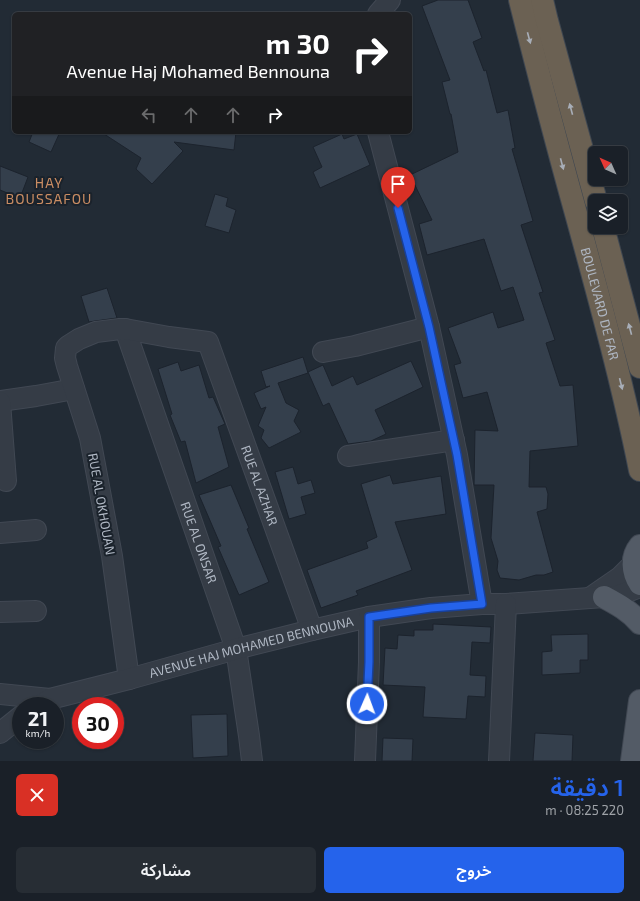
<!DOCTYPE html>
<html lang="ar">
<head>
<meta charset="utf-8">
<style>
	body { margin:0; font-family:"Exo 2","Noto Sans Arabic",sans-serif; background:#272d34; color:#f1f3f6; direction:rtl; height:100vh; display:flex; flex-direction:column; font-size:15px; white-space:nowrap }
	* { box-sizing:border-box; margin:0 }
	p { font-size:13px; color:#9fa3a8 }
	.icon { flex:none; width:22px; height:22px; fill:none; stroke:currentColor; stroke-width:2; stroke-linecap:round; stroke-linejoin:round }
	.map { position:relative; height:761px; overflow:hidden; direction:ltr }
	.panel { display:flex; flex-direction:column; background:#1a2028; flex:1 }
	.panel>* { flex:none }
	.banner { position:absolute; left:12px; top:12px; width:400px; height:122px; border-radius:6px; box-shadow:0 1px 3px #0004,0 0 0 1px #383e45; direction:rtl; background:#202124; color:#fff; overflow:hidden }
	.needle { width:26px; rotate:315deg }
	.controls { position:absolute; left:588px; top:146px; display:grid; gap:8px }
	.controls a { display:grid; place-items:center; width:40px; height:40px; border-radius:6px; background:#1a2028; box-shadow:0 1px 3px #0004,0 0 0 1px #383e45; font-size:20px }
	.speed { position:absolute; left:12px; top:697px; display:flex; gap:8px; font-size:20px; font-weight:700; text-align:center }
	.speed>* { display:grid; place-content:center; width:52px; height:52px; border-radius:50%; background:#1a2028; box-shadow:0 1px 3px #0004,0 0 0 1px #383e45; line-height:1 }
	.speed small { font-size:10px; font-weight:400 }
	.speed .limit { border:6px solid #d22; background:#fff; color:#111 }
	.pin { position:absolute; display:grid; place-items:center; width:34px; height:34px; color:#fff; margin:-41px -17px; border-radius:50% 50% 50% 0; rotate:-45deg; box-shadow:0 0 4px #0007 }
	.pin .icon { rotate:45deg }
	.me { position:absolute; width:44px; margin:-22px; rotate:2deg; stroke-linejoin:round; filter:drop-shadow(0 0 3px #0008) }
	.turn { display:flex; align-items:center; gap:14px; height:84px; padding:0 16px; font-size:18px }
	.turn .icon { width:52px; height:52px; stroke-width:2.5 }
	.turn b { display:block; font-size:28px; line-height:34px }
	.lanes { display:flex; align-items:center; height:38px; padding:0 16px; background:#0003; justify-content:center; gap:20px; direction:ltr }
	.lanes .off { opacity:.35 }
	.round { display:grid; place-items:center; flex:none; width:42px; height:42px; border-radius:6px; background:#272d34 }
	.headline { display:flex; align-items:center; justify-content:space-between; height:68px; padding:0 16px }
	h1 { font-size:24px; font-weight:600; line-height:30px; color:#2563eb }
	.action { display:flex; gap:8px; margin-top:auto; padding:8px 16px }
	.action a { flex:1; height:46px; border-radius:6px; background:#2563eb; color:#fff; font-size:16px; font-weight:600; line-height:46px; text-align:center }
	.action a+a { background:#272d34; color:#f1f3f6 }
	.map>svg:first-child { display:block }
	.building { fill:#343f4c; stroke:#1c232d }
	.lines { fill:none; stroke-linecap:round; stroke-linejoin:round }
	.street-casing { stroke:#414853; stroke-width:22 }
	.primary-casing { stroke:#414853; stroke-width:24 }
	.highway-casing { stroke:#3f4751; stroke-width:24 }
	.street { stroke:#353c46; stroke-width:20 }
	.primary { stroke:#535b66; stroke-width:22 }
	.highway { stroke:#6b6153; stroke-width:22 }
	.oneway { fill:#a8aeb8 }
	.route-casing { stroke:#184099; stroke-width:10 }
	.route { stroke:#2563eb; stroke-width:7 }
	.labels { text-anchor:middle; dominant-baseline:central; stroke-width:4; stroke-linejoin:round; paint-order:stroke }
	.street-label { font-size:13px; fill:#afb7c3; stroke:#1a222b }
	.neighbourhood-label { font-size:14px; letter-spacing:1px; fill:#ca8d63; stroke:#1a222b }
</style>
</head>
<body>
<div class="map">
<svg width="640" height="761" viewBox="0 0 640 761">
	<rect width="100%" height="100%" fill="#222b35"/>
	<!-- building -->
	<g class="building">
		<path d="M438,0H468L482,38L473,42L484,71L486,70L497,113L508,110L515,148L512,149L533,221L521,225L543,292L539,293L555,340L546,343L560,386L573,385L578,446L530,451L529,487H546L548,494L547,509L537,512L553,572L544,575H536L519,580L500,578L497,570L498,561L491,538L494,485H474L475,430L498,431L487,392L463,398L454,365L461,363L448,328L493,312L498,328L524,320L513,287L501,291L484,239L427,255L419,224L432,220L410,175L458,152L451,114H450L442,82L450,80L422,6Z"/>
		<path d="M33,132H60L51,152L29,142Z"/>
		<path d="M101,132H163L165,133V132H236L234,150L174,142L183,151L152,184L136,169L141,158Z"/>
		<path d="M342,134L344,139L357,134L370,165L320,188L313,172L322,167L313,147Z"/>
		<path d="M0,166L28,177L20,198L0,190Z"/>
		<path d="M215,194L228,198L226,206L236,210L229,233L205,226Z"/>
		<path d="M107,288L117,318L95,321L89,322L81,296Z"/>
		<path d="M303,357L308,373L278,383L286,403L299,410L294,421L301,432L269,448L261,438L264,430L258,426L266,407L261,409L254,393L270,386L266,387L261,371Z"/>
		<path d="M411,361L423,387L375,410L386,434L371,441L348,444L329,403L323,406L308,372L323,365L332,386L353,376L357,385Z"/>
		<path d="M178,362L181,371L199,365L209,398L213,397L225,424L218,427L229,467L196,483L185,441L181,442L170,415L172,414L158,369Z"/>
		<path d="M293,467L298,484L311,480L315,493L301,497L306,514L289,519L275,472Z"/>
		<path d="M390,475L393,484L441,476L446,514L395,522L412,570L356,591L358,595L321,608L307,570L368,548L366,542L377,537L361,484Z"/>
		<path d="M231,485L249,528L247,529L269,582L239,595L218,547L221,546L199,495Z"/>
		<path d="M433,624L491,627L490,643L472,642L470,675L486,676L485,697L468,696L466,719L423,717L425,687L383,685L385,648L397,649L398,635L414,636V630H433Z"/>
		<path d="M588,634V660H580V673L542,675V652L552,651L551,635Z"/>
		<path d="M227,714L228,756L193,758L191,715Z"/>
		<path d="M535,733L573,735L572,761H533Z"/>
		<path d="M383,738L413,739L412,761H382Z"/>
	</g>
	<g class="lines">
		<defs>
			<g id="street">
				<path d="M378,14L390,0"/>
				<path d="M378,132L429,327L457,455L482,604"/>
				<path id="s1" d="M125,329L236,649L249,736L252,761"/>
				<path d="M323,352L355,346L429,327"/>
				<path d="M0,401L36,396L74,389"/>
				<path d="M0,402L6,481"/>
				<path d="M348,456L454,440"/>
				<path d="M0,533L36,530"/>
				<path d="M591,597L620,577L633,564"/>
				<path d="M0,612L36,611"/>
				<path id="s2" d="M129,679L112,556L90,438L67,366L65,358L66,348L68,346L79,339L96,332L120,329H125L169,337L208,342L312,630"/>
				<path d="M0,694L50,699"/>
				<path id="s3" d="M39,706L50,699L129,679L236,649L312,630L369,617L431,608L482,604H506L604,597L617,596L640,587"/>
				<path d="M0,733L21,716"/>
				<path d="M365,761L369,662V617"/>
				<path d="M499,761L506,604"/>
			</g>
			<g id="primary">
				<path d="M640,546C631,557 632,572 640,584"/>
				<path d="M604,597C617,604 630,611 640,623"/>
				<path d="M632,761L640,701"/>
			</g>
			<g id="highway">
				<path id="s4" d="M520,0C538,72 557,145 577,217C600,301 623,385 640,470"/>
				<path d="M542,0L547,21L596,201"/>
				<path d="M603,227L640,367"/>
			</g>
		</defs>
		<!-- street casing -->
		<use href="#street" class="street-casing"/>
		<!-- primary casing -->
		<use href="#primary" class="primary-casing"/>
		<!-- highway casing -->
		<use href="#highway" class="highway-casing"/>
		<!-- street -->
		<use href="#street" class="street"/>
		<!-- primary -->
		<use href="#primary" class="primary"/>
		<!-- highway -->
		<use href="#highway" class="highway"/>
	</g>
	<!-- one-way arrows -->
	<defs><path id="oneway-solid" d="M-6-.8H1V-3.2L6.5 0L1 3.2V.8H-6Z"/></defs>
	<g class="oneway">
		<use href="#oneway-solid" transform="translate(529 38) rotate(75)"/>
		<use href="#oneway-solid" transform="translate(571 109) rotate(-105)"/>
		<use href="#oneway-solid" transform="translate(562 164) rotate(75)"/>
		<use href="#oneway-solid" transform="translate(630 329) rotate(-105)"/>
		<use href="#oneway-solid" transform="translate(621 384) rotate(76)"/>
	</g>
	<g class="lines">
		<defs>
			<path id="route" d="M367,704L369,662V617L431,608L482,604L457,455L429,327L398,208"/>
		</defs>
		<!-- route casing -->
		<use href="#route" class="route-casing"/>
		<!-- route -->
		<use href="#route" class="route"/>
	</g>
	<g class="labels">
		<!-- street labels -->
		<g class="street-label">
			<text stroke="none"><textPath href="#s4" startOffset="314">BOULEVARD DE FAR</textPath></text>
			<text stroke="none"><textPath href="#s2" startOffset="638">RUE AL AZHAR</textPath></text>
			<text transform="translate(102 504) rotate(80)">RUE AL OKHOUAN</text>
			<text stroke="none"><textPath href="#s1" startOffset="226">RUE AL ONSAR</textPath></text>
			<text stroke="none"><textPath href="#s3" startOffset="221">AVENUE HAJ MOHAMED BENNOUNA</textPath></text>
		</g>
		<!-- neighbourhood labels -->
		<g class="neighbourhood-label">
			<text x="49" y="182">HAY<tspan x="49" dy="16">BOUSSAFOU</tspan></text>
		</g>
	</g>
</svg>
<div class="controls">
<a><svg class="needle" viewBox="-14 -14 28 28"><path d="M0-13l5 13h-10z" fill="#e53935"/><path d="M0 13l5-13h-10z" fill="#9fa3a8"/></svg></a>
<a><svg class="icon" aria-label="layers" viewBox="0 0 24 24"><path d="M12 4l9 5-9 5-9-5zM3 14l9 5 9-5"/></svg></a>
</div>
<div class="speed"><div>21<small>km/h</small></div><div class="limit">30</div></div>
<div class="pin" style="left:398px;top:208px;background:#d93025"><svg class="icon" aria-label="arrive" viewBox="0 0 24 24"><path d="M6 21V4h12l-3 4 3 4H6"/></svg></div>
<svg class="me" style="left:367px;top:704px" viewBox="-20 -20 40 40"><circle r="17" fill="#2563eb" stroke="#fff" stroke-width="3"/><path d="M0-11L8 9 0 5-8 9z" fill="#fff"/></svg>
<div class="banner">
<div class="turn"><svg class="icon" aria-label="right" viewBox="0 0 24 24"><path d="M7 20v-9h11M14 6l5 5-5 5"/></svg><div><b>30 m</b>Avenue Haj Mohamed Bennouna</div></div>
<div class="lanes"><svg class="icon off" aria-label="left" viewBox="0 0 24 24"><path d="M17 20v-9H6M10 6l-5 5 5 5"/></svg><svg class="icon off" aria-label="ahead" viewBox="0 0 24 24"><path d="M12 20V5M6 11l6-6 6 6"/></svg><svg class="icon off" aria-label="ahead" viewBox="0 0 24 24"><path d="M12 20V5M6 11l6-6 6 6"/></svg><svg class="icon" aria-label="right" viewBox="0 0 24 24"><path d="M7 20v-9h11M14 6l5 5-5 5"/></svg></div>
</div>
</div>
<section class="panel">
<div class="headline"><div><h1>1 دقيقة</h1><p>220 m · 08:25</p></div><a class="round" style="background:#d93025;color:#fff"><svg class="icon" aria-label="close" viewBox="0 0 24 24"><path d="M6 6l12 12M18 6L6 18"/></svg></a></div>
<div class="action"><a>خروج</a><a>مشاركة</a></div>
</section>
</body>
</html>
